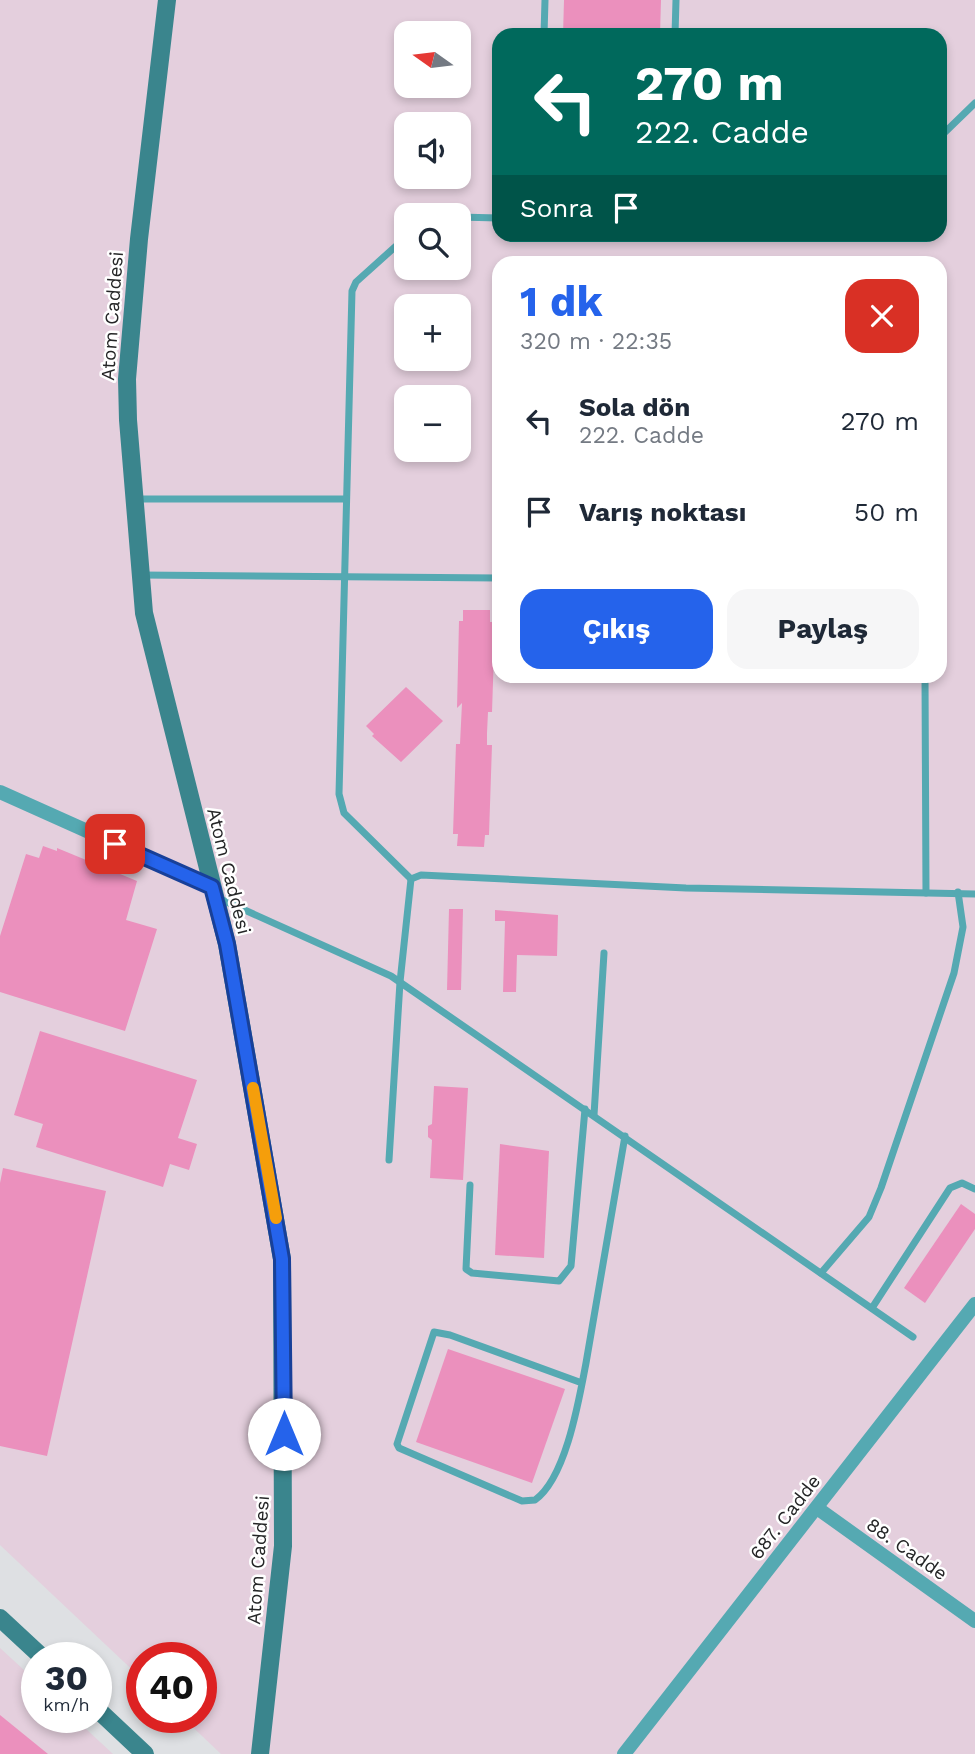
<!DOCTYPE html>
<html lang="tr">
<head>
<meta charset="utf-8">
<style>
	body { margin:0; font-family:"Work Sans",sans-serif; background:#f6f6f7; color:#1f2937; height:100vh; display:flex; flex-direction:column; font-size:26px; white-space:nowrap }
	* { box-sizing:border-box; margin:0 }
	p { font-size:23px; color:#747a83 }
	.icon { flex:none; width:38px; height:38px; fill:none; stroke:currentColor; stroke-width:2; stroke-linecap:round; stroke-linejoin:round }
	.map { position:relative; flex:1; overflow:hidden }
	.panel { position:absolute; left:492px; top:256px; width:455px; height:427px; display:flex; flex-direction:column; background:#fff; border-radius:21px; box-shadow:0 4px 10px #0003 }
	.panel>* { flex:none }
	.top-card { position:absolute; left:492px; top:28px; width:455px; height:214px; border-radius:21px; box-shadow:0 4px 10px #0003; background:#00695c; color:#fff; overflow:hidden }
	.needle { width:46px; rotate:284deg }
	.tools { position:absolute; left:394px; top:21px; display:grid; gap:14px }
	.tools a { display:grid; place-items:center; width:77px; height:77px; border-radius:14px; background:#fff; box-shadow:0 4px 10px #0003; font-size:35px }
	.speed { position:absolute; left:21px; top:1642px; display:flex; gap:14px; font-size:35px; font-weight:700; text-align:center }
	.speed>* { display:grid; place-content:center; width:91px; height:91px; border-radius:50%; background:#fff; box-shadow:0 4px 10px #0003; line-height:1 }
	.speed small { font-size:18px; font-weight:400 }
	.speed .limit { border:10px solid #d22; background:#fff; color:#111 }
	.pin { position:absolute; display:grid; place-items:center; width:60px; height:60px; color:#fff; margin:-30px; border-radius:14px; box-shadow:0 4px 10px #0006 }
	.me { position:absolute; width:77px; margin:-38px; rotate:0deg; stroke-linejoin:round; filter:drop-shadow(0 0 5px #0008) }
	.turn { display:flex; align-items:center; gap:24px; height:147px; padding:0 28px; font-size:32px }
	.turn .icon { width:91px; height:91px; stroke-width:2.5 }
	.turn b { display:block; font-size:49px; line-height:60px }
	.then { display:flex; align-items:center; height:66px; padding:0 28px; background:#0003; gap:14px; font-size:26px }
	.round { display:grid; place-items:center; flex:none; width:74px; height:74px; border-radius:21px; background:#f6f6f7 }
	.overview { display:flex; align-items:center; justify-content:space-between; height:119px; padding:0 28px }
	h1 { font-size:42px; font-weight:700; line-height:52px; color:#2563eb }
	.cta { display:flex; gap:14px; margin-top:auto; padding:14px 28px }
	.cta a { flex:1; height:80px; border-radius:21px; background:#2563eb; color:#fff; font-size:28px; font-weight:700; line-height:80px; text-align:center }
	.cta a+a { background:#f6f6f7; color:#1f2937 }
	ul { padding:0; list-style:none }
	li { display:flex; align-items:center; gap:21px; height:91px; padding:0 28px }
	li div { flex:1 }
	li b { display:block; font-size:26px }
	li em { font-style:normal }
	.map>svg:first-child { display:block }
	.industrial { fill:#e4cfdd; fill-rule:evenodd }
	.building { fill:#eb90bd }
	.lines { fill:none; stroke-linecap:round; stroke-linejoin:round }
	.lane { stroke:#55a9b2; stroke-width:7 }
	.street { stroke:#55a9b2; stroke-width:14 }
	.secondary { stroke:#3a858d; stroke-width:18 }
	.route-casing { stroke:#184099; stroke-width:18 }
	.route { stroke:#2563eb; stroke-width:12 }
	.slow { stroke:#f59e0b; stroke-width:12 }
	.labels { text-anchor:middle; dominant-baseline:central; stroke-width:5; stroke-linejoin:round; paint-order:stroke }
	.street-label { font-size:19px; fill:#252627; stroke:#fff }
</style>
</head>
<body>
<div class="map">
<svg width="975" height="1754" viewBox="0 0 975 1754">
	<rect width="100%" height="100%" fill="#dee0e3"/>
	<!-- industrial -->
	<g class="industrial">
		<path d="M0,0H975V1754H221L182,1717H201V1657H142V1679L0,1545ZM406,33H458V86H406ZM499,35H940V234H499ZM406,124H458V177H406ZM406,215H458V268H406ZM499,262H940V676H499ZM406,306H458V359H406ZM406,397H458V450H406Z"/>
		<path d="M0,1648L37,1682V1717H73L113,1754H0Z"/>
	</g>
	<!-- building -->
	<g class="building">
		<path d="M564,0H661L660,35H563Z"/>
		<path d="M463,610H490V622H495L492,712H488L487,733V745H492L489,835H485L484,847L457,846L458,834H453L456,744H460L462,703L457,708L459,621H463Z"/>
		<path d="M406,687L443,721L401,762L372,736L374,734L366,726Z"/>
		<path d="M43,846L57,851V848L137,881L126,920L157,929L125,1031L0,992V936L26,854L39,858Z"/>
		<path d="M449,909H463L461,990H447Z"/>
		<path d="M495,910L558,915L557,956L517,955L516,992H503L505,921H495Z"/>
		<path d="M40,1031L197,1080L178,1138L197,1144L189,1170L170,1164L163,1187L36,1147L43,1124L14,1115Z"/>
		<path d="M434,1086L468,1088L463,1180L430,1178L432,1140L428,1137V1126L432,1124Z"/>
		<path d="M500,1144L549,1151L544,1258L495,1255Z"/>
		<path d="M3,1168L106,1191L47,1456L0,1446V1183Z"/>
		<path d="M961,1204L975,1214V1229L925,1303L904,1288Z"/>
		<path d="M448,1349L565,1389L532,1483L416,1442Z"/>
		<path d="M0,1715L48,1754H0Z"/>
	</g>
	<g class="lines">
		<!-- lane -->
		<g class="lane">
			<path d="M544,35L545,0"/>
			<path d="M675,35L676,0"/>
			<path d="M940,137L975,103"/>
			<path d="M458,217L499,218"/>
			<path d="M406,237L356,282L352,291L339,794L344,813L411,879"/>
			<path d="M137,499H346"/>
			<path d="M140,575L499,578"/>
			<path d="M925,676L926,893"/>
			<path d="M218,898L391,976L913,1337"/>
			<path d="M594,1115L604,953"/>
			<path d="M389,1160L400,982L411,879L421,875L686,888L975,894"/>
			<path d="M470,1185L466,1269L472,1273L559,1281L571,1266L585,1109"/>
			<path d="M821,1273L869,1217L881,1188L954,973L963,927L958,892"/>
			<path d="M872,1308L950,1188L962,1183L975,1189"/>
			<path d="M582,1383L450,1335L434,1332L397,1444L399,1448L522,1501L535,1500C566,1478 579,1400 586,1363L625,1136"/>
		</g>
		<!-- street -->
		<g class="street">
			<path d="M0,792L212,887"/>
			<path d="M817,1508L975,1621"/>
			<path d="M624,1754L975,1304"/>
		</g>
		<!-- secondary -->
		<g class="secondary">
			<path d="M167,0L139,239L127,379L128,420L144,613L227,944L282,1259L283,1546L260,1754"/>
			<path d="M0,1618L42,1657"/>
			<path d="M96,1708L145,1754"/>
		</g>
	</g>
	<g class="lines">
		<defs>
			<path id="route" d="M115,844L212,887L227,944L282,1259L284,1434"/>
		</defs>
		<!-- route casing -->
		<use href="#route" class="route-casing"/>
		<!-- route -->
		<use href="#route" class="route"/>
		<!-- slow -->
		<path class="slow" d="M253,1088L276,1218"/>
	</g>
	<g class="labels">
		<!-- street labels -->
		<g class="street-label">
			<text transform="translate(112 316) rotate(-86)">Atom Caddesi</text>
			<text transform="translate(229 871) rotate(76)">Atom Caddesi</text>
			<text transform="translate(785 1517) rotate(-52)">687. Cadde</text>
			<text transform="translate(907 1549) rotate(35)">88. Cadde</text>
			<text transform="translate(258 1560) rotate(-86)">Atom Caddesi</text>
		</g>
	</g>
</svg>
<div class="tools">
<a><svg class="needle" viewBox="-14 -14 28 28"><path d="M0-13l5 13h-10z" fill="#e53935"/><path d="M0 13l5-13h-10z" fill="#747a83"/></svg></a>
<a><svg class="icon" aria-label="sound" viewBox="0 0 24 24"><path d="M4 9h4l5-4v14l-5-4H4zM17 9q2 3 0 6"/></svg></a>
<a><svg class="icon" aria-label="search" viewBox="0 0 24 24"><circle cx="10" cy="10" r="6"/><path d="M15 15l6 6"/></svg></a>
<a>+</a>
<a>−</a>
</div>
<div class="speed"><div>30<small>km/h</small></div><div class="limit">40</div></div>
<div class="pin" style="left:115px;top:844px;background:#d93025"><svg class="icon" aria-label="arrive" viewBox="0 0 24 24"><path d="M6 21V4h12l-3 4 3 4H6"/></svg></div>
<svg class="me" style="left:284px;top:1434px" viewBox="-20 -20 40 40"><circle r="19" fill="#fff"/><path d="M0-13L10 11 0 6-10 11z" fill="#2563eb"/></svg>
<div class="top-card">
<div class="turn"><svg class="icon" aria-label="left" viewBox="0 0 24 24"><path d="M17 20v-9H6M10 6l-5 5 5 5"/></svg><div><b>270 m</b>222. Cadde</div></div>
<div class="then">Sonra<svg class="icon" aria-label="arrive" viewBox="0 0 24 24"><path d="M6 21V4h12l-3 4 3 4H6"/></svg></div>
</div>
<section class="panel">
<div class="overview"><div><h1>1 dk</h1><p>320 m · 22:35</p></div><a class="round" style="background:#d93025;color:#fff"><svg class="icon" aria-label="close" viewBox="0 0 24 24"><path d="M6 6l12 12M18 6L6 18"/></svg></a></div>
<ul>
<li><svg class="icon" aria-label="left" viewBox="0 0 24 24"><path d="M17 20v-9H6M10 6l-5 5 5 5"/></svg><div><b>Sola dön</b><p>222. Cadde</p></div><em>270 m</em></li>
<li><svg class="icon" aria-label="arrive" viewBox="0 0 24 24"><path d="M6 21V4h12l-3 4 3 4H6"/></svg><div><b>Varış noktası</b></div><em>50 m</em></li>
</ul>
<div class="cta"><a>Çıkış</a><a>Paylaş</a></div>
</section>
</div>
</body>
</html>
